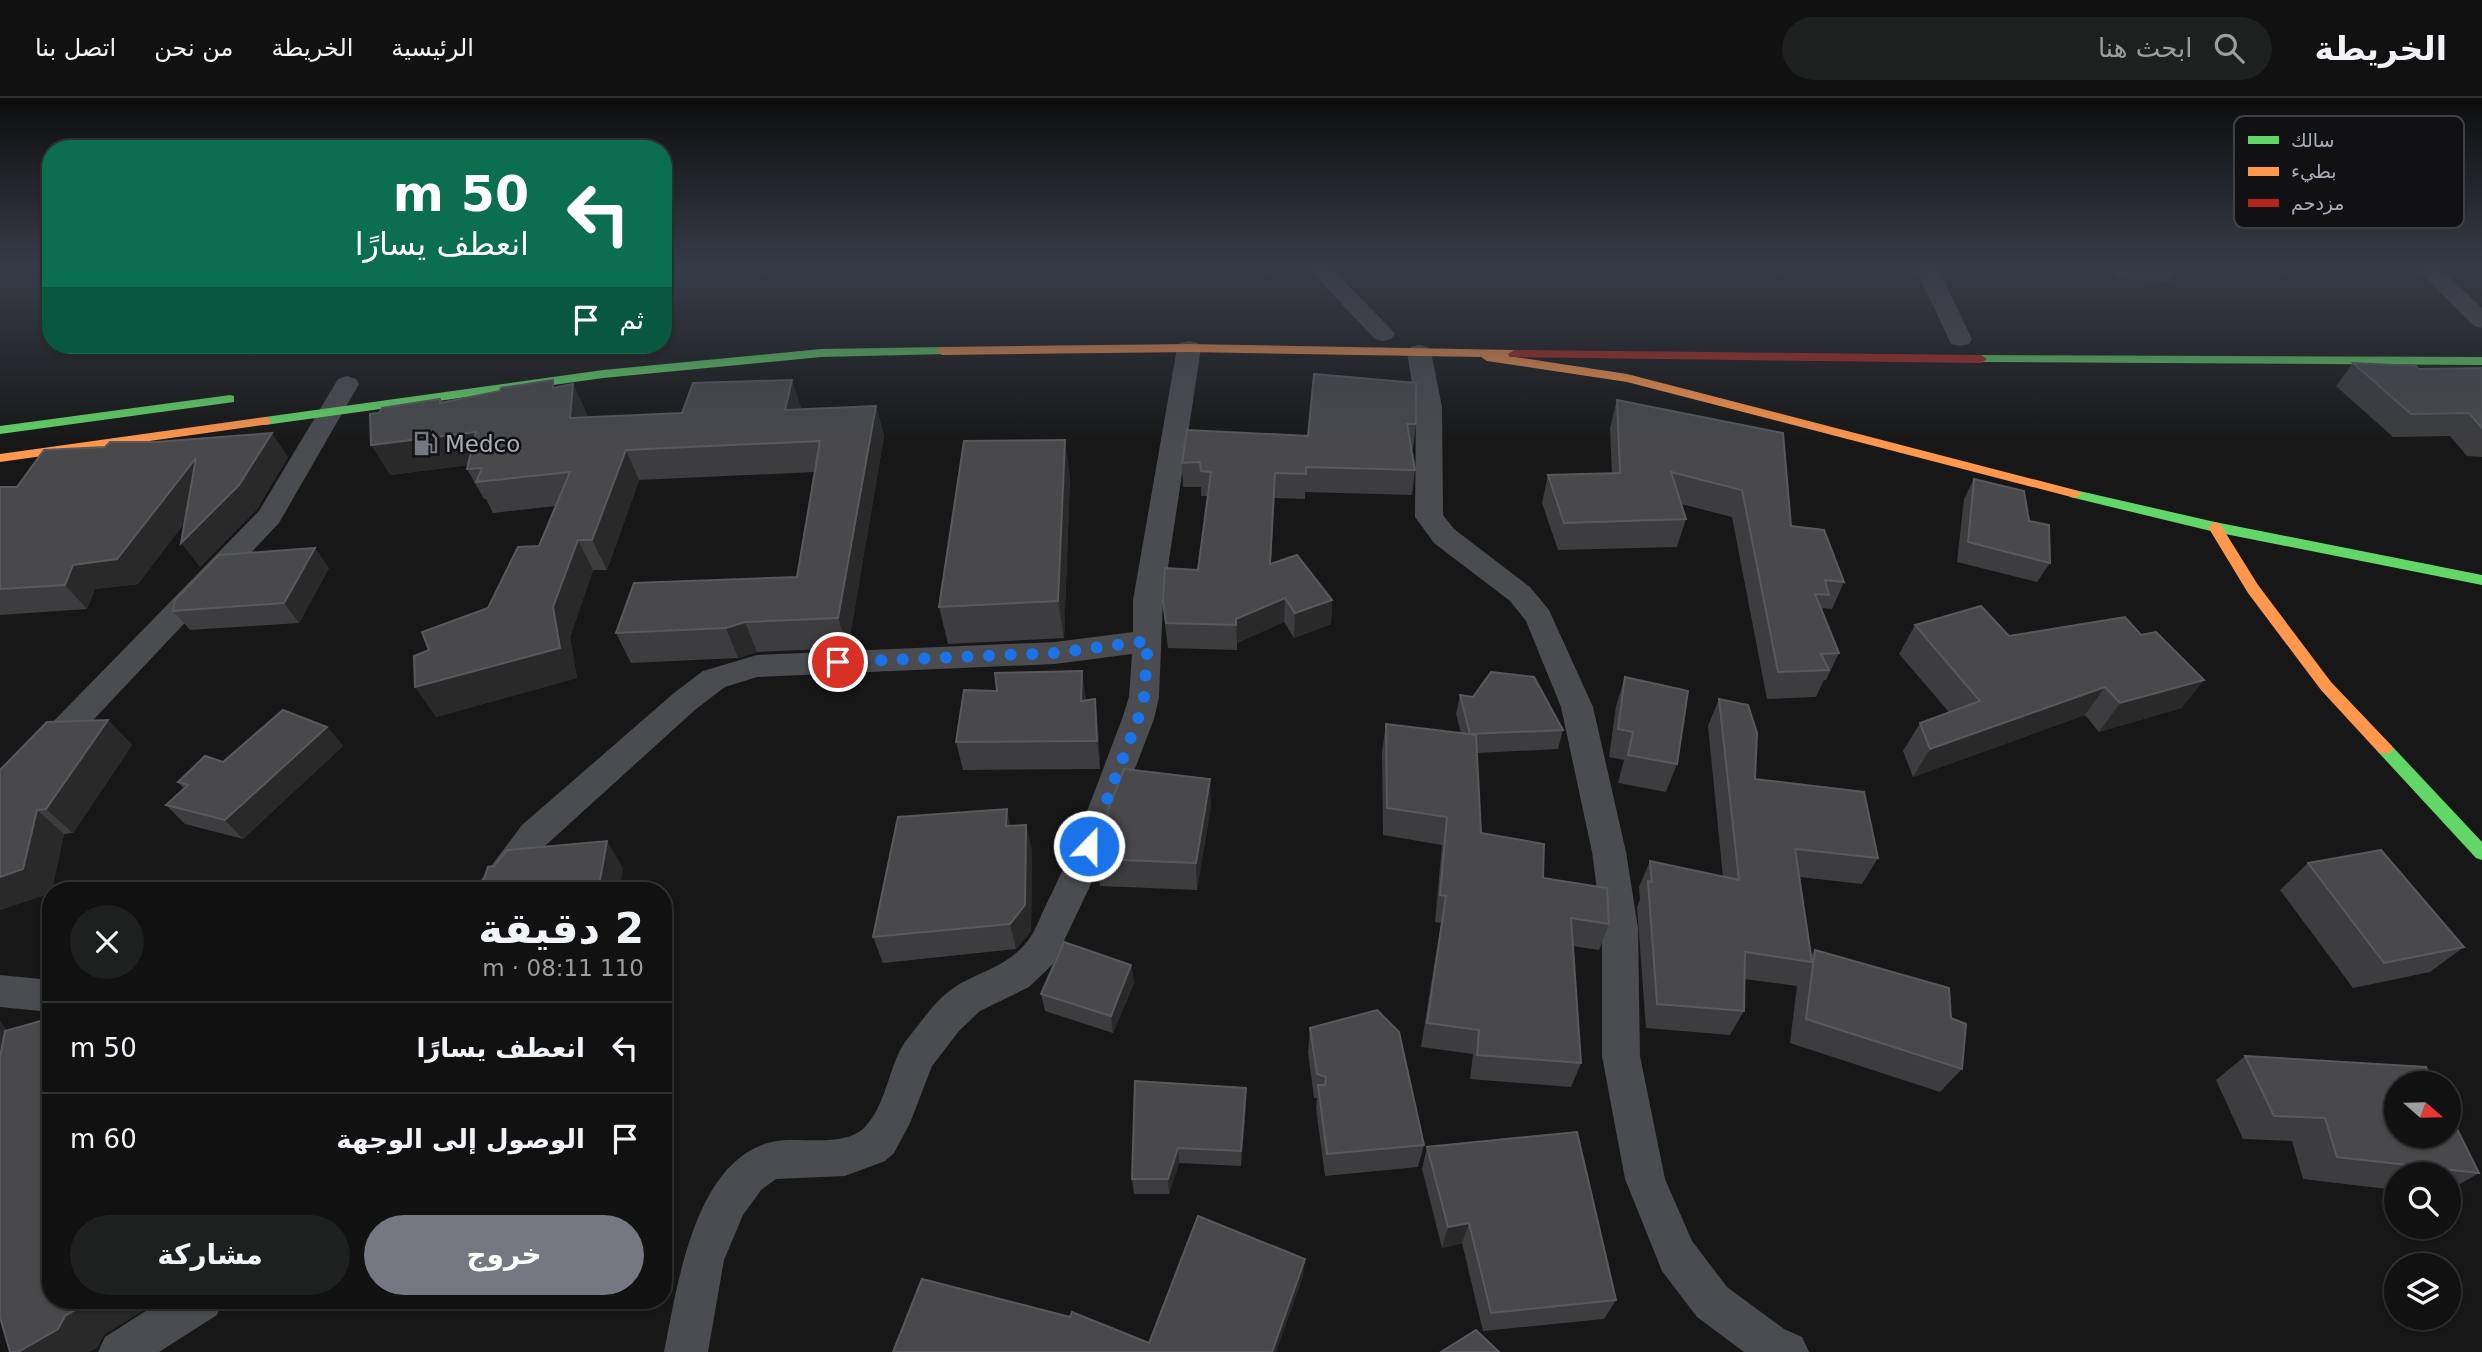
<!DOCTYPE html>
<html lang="ar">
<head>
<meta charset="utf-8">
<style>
	body { margin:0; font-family:"DejaVu Sans","Noto Sans Arabic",sans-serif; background:#1e1f1f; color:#f1f3f6; direction:rtl; height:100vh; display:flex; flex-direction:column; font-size:26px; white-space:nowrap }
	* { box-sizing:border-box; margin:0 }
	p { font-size:23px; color:#9c9d9f }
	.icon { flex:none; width:38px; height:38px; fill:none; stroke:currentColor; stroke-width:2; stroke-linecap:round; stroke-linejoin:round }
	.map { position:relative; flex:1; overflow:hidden; direction:ltr }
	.sheet { position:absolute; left:42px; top:784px; width:630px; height:427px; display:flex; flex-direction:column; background:#111; border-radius:28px; box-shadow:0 2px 5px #0004,0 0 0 2px #303131; direction:rtl }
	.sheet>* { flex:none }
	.guide { position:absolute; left:42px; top:42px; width:630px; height:214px; border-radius:28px; box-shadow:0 2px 5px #0004,0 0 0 2px #303131; direction:rtl; background:#0b6e4f; color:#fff; overflow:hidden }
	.needle { width:46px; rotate:110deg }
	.controls { position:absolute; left:2384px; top:973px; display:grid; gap:14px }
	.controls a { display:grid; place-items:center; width:77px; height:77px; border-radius:50%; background:#111; box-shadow:0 2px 5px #0004,0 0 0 2px #303131; font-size:35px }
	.pin { position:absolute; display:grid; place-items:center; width:60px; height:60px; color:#fff; margin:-30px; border:4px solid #fff; border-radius:50%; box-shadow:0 2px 7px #0007 }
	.me { position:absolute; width:77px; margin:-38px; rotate:22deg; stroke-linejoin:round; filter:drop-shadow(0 0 5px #0008) }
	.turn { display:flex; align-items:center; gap:24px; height:147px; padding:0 28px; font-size:32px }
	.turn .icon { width:91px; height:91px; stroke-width:2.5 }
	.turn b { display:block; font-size:49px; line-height:60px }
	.then { display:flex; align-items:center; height:66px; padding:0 28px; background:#0003; gap:14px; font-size:26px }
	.round { display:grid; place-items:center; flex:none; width:74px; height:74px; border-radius:37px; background:#1e1f1f }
	.headline { display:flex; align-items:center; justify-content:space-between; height:119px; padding:0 28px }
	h1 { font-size:42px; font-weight:600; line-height:52px }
	.primary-button { display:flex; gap:14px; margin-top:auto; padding:14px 28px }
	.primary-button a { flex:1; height:80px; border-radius:42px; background:#757880; color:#fff; font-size:28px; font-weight:600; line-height:80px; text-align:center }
	.primary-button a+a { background:#1e1f1f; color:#f1f3f6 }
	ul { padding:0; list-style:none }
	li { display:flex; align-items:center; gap:21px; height:91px; padding:0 28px; border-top:2px solid #303131 }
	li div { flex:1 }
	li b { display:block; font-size:26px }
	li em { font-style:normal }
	header { display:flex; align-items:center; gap:42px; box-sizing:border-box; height:98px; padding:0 35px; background:#111; border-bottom:2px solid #303131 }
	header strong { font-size:33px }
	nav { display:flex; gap:38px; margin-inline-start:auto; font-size:24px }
	.search { width:490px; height:63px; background:#1e1f1f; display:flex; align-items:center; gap:18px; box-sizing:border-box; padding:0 24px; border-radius:38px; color:#9c9d9f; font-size:26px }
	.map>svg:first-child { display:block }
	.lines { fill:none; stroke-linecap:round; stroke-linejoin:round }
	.street { fill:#4b4c50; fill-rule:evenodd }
	.fast { fill:#63d668; fill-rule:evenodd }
	.slow { fill:#ff974d; fill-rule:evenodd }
	.jam { fill:#b3261e; fill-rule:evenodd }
	.wall { fill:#3d3d3f }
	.shaded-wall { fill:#29292a }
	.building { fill:#49494c; stroke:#58595d; stroke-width:2 }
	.route { stroke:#1a73e8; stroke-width:12; stroke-dasharray:0 21.6 }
	.labels { text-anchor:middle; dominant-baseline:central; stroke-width:5; stroke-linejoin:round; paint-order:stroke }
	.poi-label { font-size:23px; fill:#a8adb8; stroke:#111113; text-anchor:start }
	.key { fill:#111113; stroke:#3e4045; stroke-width:2 }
	.key-label { font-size:19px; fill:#a8adb8 }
</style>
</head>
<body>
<header>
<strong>الخريطة</strong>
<div class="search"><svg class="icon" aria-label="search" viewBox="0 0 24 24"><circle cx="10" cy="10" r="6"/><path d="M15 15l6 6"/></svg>ابحث هنا</div>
<nav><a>الرئيسية</a><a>الخريطة</a><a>من نحن</a><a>اتصل بنا</a></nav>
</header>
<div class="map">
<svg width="2482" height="1254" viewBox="0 0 2482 1254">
	<rect width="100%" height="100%" fill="#171717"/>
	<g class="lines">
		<!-- street -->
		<g class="street">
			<path d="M1309,171H1332L1391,231L1395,236L1391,241L1383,243L1375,241Z"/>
			<path d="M1916,171H1938L1972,241L1969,246L1960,248L1951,246Z"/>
			<path d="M2417,171H2441L2482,210V230L2474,228Z"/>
			<path d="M1189,243L1198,245L1201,250L1163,502L1159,599L1154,621L1090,788L1053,866L1029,889L980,913L959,933L932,968L910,1025L894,1055L885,1063L845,1078L776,1081L761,1092L743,1117L724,1162L708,1254H664C678,1185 696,1046 787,1042C810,1041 847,1047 864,1030C888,1006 888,965 908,940C922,923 936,901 955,889C980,873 1005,870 1026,845C1035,835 1040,819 1046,807C1076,748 1098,683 1122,621L1129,599L1132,556L1055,566L757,579L725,589L696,611L546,747L512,793H475L480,783L522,727L674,595L703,573L757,557L1055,544L1133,534V502L1177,250L1180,245Z"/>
			<path d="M613,247H637C631,256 625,256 615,253Z"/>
			<path d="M1419,247L1428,249L1431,254L1442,309L1443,417L1454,431L1530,489L1549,512L1593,609L1626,754L1638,830L1640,958L1665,1081L1692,1143L1727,1189L1784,1231L1802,1239L1809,1254H1744L1697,1219L1662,1173L1625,1081L1602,958V830L1592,754L1561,609L1526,523L1510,503L1434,445L1415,419L1416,309L1407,254L1410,249Z"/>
			<path d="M347,278L356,281L359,286L279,425L12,708L0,712V678L259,413L335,286L338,281Z"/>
			<path d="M0,877L51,882V914L0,909Z"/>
			<path d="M163,1202H223L217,1217L159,1254H98L105,1239Z"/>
		</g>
		<!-- fast -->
		<g class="fast">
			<path d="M942,249L946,250V256L821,259L603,280L265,327L259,323L265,319L603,272L821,251Z"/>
			<path d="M1981,257L2482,259V267L1977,264L1975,261Z"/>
			<path d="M230,297L234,298V304L0,336V328Z"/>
			<path d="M2075,392L2215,424L2482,477V487L2215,434L2070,399L2068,396Z"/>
			<path d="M2385,645L2391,647L2482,744V762L2476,760L2379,655L2377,651L2379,647Z"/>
		</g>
		<!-- slow -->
		<g class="slow">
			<path d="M1189,246L1514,252L1520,256L1515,259L1627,276L2075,392L2082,396L2075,400L1627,284L1487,263L1481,259L1189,254L942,257L936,253L942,249Z"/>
			<path d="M265,319L270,320V326L0,364V356Z"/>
			<path d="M2215,424L2220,426L2258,487L2331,584L2391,647L2393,651L2391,655H2379L2321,592L2248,495L2208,429Z"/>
		</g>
		<!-- jam -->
		<path class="jam" d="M1514,252L1981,257L1987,261L1981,265L1510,259L1508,256Z"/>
	</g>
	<!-- wall -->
	<g class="wall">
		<path d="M2111,171H2176L2168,184L2118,180Z"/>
		<path d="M2353,265L2419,271L2482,270V359L2467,358L2450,338L2393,339L2336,288Z"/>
		<path d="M1314,276L1416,326L1413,351H1411L1415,372L1412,397L1305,394V401L1274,400L1271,466L1332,502L1331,526L1294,540L1284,524L1237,545V552L1168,550L1165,527L1163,502L1198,472L1208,398H1201V389H1183L1182,365L1308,338Z"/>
		<path d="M573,286L587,317V320L876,308L884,338L848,550L757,554L738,560L631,565L616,535L797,479L815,374L639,382L607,472H593L570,539L577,580L436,619L429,552L488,510L539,448L556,408L493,415L486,401H484L467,371L468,367L390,377L442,305L500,293L556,289Z"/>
		<path d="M1617,302L1783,335L1791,428L1844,484L1832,511L1823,510L1822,512L1839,555L1826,582H1824L1816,599L1767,601L1732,419L1681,406L1686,421L1677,449L1558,452L1542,405L1548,377L1612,376L1610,330Z"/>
		<path d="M156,344L288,359L257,411L200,469L185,424L138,486L95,491L87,511L0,517V389H17L105,349Z"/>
		<path d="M1070,379L1064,540L948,546L939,509Z"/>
		<path d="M1974,381L2029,423L2050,465L2037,484L1957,464L1964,401Z"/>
		<path d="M329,470L299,525L190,532L173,513Z"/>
		<path d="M1915,527L2009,538L2141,537L2204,582L2181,610L2099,634L2085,617L1913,679L1903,653L1920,625L1949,614L1899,556Z"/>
		<path d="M1625,579L1677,666L1666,694L1618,685L1624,662L1609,659L1616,608Z"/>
		<path d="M997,593L1086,603L1098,630L1100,671L963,672L956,644Z"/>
		<path d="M1460,597L1563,632L1558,651L1477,655L1481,735L1609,826L1599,852L1573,848L1581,965L1571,989L1470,981L1473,956L1421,949L1441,825L1435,824L1442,747L1383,737L1382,654L1386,626L1461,635L1456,616Z"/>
		<path d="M1719,601L1755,681L1878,760L1862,786L1800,779L1811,857L1815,852L1951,920L1962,971L1940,994L1790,945L1797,888L1744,881V913L1730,937L1646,930L1637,809L1640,801L1639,789L1650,763L1723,779L1708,628Z"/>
		<path d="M108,622L132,647L73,735L64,736L51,795L0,812V672Z"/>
		<path d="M327,629L343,648L243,741L185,726L166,707L184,691L178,684L223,664Z"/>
		<path d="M1211,708L1197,792L1100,788L1096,761Z"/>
		<path d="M1026,727L1032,754L1031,833L1016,851L883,865L873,839Z"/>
		<path d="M2308,765L2464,849L2430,874L2353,890L2280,792Z"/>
		<path d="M1131,867L1134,885L1113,935L1045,913L1041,896Z"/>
		<path d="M1310,930L1424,1047L1418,1069L1325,1078L1316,1010L1317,1000H1314L1308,954Z"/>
		<path d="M2245,958L2479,1075L2448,1093V1076H2396V1092L2303,1081L2292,1043L2243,1041L2216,982Z"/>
		<path d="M1135,983L1246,1006L1241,1068L1179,1065L1169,1096H1134L1132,1081Z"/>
		<path d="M1427,1049L1616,1202L1604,1221L1483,1233L1462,1145L1442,1150L1422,1071Z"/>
	</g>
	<!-- shaded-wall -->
	<g class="shaded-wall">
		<path d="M792,282L802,312H785Z"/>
		<path d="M573,286L587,317L584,351L570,320Z"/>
		<path d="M876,308L884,338L848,550L838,520Z"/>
		<path d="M476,334L492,364L390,377L371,347Z"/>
		<path d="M272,335L288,359L257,411L200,469L181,445Z"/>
		<path d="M1065,342L1070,379L1064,540L1058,503Z"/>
		<path d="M626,352L639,382L607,472L592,442Z"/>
		<path d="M196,360L214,385L138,486L95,491L87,511L65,487L73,467Z"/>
		<path d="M578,442L593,472L570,539L577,580L436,619L415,589L553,509Z"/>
		<path d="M315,450L329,470L299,525L284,505Z"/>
		<path d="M1285,500L1284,524L1237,545L1236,521Z"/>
		<path d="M1332,502L1331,526L1294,540L1295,515Z"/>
		<path d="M745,524L757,554L738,560L726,530Z"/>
		<path d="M1082,573L1086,601L1085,631L1081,603Z"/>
		<path d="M2204,582L2181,610L2099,634L2120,605Z"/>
		<path d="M2105,589L2085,617L1913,679L1930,651Z"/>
		<path d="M1095,601L1098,630L1100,671L1097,643Z"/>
		<path d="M108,622L132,647L73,735L46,711Z"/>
		<path d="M327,629L343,648L243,741L225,722Z"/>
		<path d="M1210,681L1211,708L1197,792L1196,765Z"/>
		<path d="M1007,711L1013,738L1006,728Z"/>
		<path d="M37,712L64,736L52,793L51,795L0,812V779Z"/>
		<path d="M1026,727L1032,754L1031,833L1016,851L1010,826Z"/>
		<path d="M607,743L623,770L620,793H598Z"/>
		<path d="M1131,867L1134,885L1113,935L1111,918Z"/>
		<path d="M0,923L16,944L0,969Z"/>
		<path d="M1246,990V1006L1241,1068V1053Z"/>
		<path d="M1178,1050L1179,1065L1169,1096L1168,1081Z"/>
		<path d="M1469,1125L1462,1145L1442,1150L1448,1129Z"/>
		<path d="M1305,1161L1303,1179L1276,1254H1272Z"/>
		<path d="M92,1202H160L104,1237L98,1249L89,1254H18L65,1218Z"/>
	</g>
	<!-- building -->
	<g class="building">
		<path d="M2353,265L2416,268L2419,271L2482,270V330L2469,315L2411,316Z"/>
		<path d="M1314,276L1416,285V326H1407L1415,372L1306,369V376L1275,375L1270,466L1297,457L1332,502L1295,515L1285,500L1236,521V527L1166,525L1163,502L1165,470L1198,472L1211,374L1201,373L1200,364L1182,365L1187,332L1308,338Z"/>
		<path d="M553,282V290L573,286L570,320L682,315L693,285L792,282L785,312L876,308L838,520L745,524L726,530L616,535L634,485L797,479L820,343L626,352L592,442H578L553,509L560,550L415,589L414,558L429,552L422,534L488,510L518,449L539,448L570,374L476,384L482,370L467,371L476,334L371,347L370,316L379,315L382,310L440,301V305L500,293L501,290Z"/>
		<path d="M1617,302L1783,335L1791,428L1824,432L1844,484L1825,482L1829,497L1815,496L1839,555L1821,556L1829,572L1778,574L1742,392L1671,374L1686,421L1564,425L1548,377L1620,375Z"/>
		<path d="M272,335L239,387L181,445L196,360L117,461L73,467L65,487L0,491V389H17L44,352L105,349L110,344H156Z"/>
		<path d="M1065,342L1058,503L939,509L964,343Z"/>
		<path d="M1974,381L2024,393L2029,423L2049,427L2050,465L1968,444Z"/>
		<path d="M315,450L284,505L173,513L175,502L219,457Z"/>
		<path d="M1981,508L2009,538L2125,519L2141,537L2156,534L2204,582L2120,605L2105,589L1930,651L1920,625L1980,603L1915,527Z"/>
		<path d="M1082,573L1081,603L1095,601L1097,643L956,644L964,592L997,593L995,575Z"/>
		<path d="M1491,574L1534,579L1563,632L1470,636L1460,597L1473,599Z"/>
		<path d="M1625,579L1688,593L1677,666L1628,657L1633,634L1618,631Z"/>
		<path d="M1719,601L1748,607L1757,635L1755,681L1864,694L1878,760L1795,751L1812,864L1745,854L1744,913L1657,906L1648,783L1652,784L1650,763L1739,782Z"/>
		<path d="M283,612L327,629L225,722L166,707L188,687L178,684L205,658L223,664Z"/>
		<path d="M108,622L46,711L37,712L23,771L0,779V672L47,624Z"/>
		<path d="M1386,626L1476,637L1481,735L1544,746L1543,780L1607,790L1609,826L1571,820L1581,965L1477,957L1479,932L1427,925L1446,798L1440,797L1447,719L1387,710Z"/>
		<path d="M1124,671L1210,681L1196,765L1096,761L1105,720Z"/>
		<path d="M1007,711L1006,728L1026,727L1025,807L1010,826L873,839L898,719Z"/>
		<path d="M607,743L598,793H480L488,769L494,768L507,752Z"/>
		<path d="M2381,752L2464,849L2384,865L2308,765Z"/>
		<path d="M1064,844L1131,867L1111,918L1041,896Z"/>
		<path d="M1815,852L1949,890L1951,920L1966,926L1962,971L1806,921Z"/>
		<path d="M1377,912L1399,934L1424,1047L1327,1056L1318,987H1325L1326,979L1317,976L1310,930Z"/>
		<path d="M51,920V1202H92L65,1218L58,1231L18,1254H10L0,1219V959L5,933Z"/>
		<path d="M2245,958L2426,969L2434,985H2396V1038H2448V1013L2479,1075L2337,1059L2325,1020L2274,1018Z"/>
		<path d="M1135,983L1246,990L1241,1053L1178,1050L1168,1081H1132Z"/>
		<path d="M1577,1034L1616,1202L1491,1215L1469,1125L1448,1129L1427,1049Z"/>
		<path d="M1198,1118L1305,1161L1272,1254H893L922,1181L1070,1219L1072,1214L1149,1245Z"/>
		<path d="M1476,1232L1499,1254H1441Z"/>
	</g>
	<!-- sky -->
	<linearGradient id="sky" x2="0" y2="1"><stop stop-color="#0d0d0d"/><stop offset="0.49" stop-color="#363c47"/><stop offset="1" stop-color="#363c47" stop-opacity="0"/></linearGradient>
	<rect width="2482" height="346" fill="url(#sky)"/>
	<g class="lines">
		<!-- route -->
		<path class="route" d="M838,564L1055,555L1148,543L1144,599L1138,621L1089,748"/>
	</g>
	<!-- icons -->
	<defs>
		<symbol id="fuel-bare" viewBox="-9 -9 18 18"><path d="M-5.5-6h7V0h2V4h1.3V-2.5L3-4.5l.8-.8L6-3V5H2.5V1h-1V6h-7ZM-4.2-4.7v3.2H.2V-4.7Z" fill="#757880" stroke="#111113" stroke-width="2.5" paint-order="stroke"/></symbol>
	</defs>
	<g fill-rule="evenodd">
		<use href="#fuel-bare" x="408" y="328" width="35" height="35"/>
	</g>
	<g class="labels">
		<!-- poi labels -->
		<g class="poi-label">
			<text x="445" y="346">Medco</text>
		</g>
	</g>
	<!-- legend -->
	<rect x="2234" y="18" width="230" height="112" rx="10" class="key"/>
	<rect x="2248" y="38" width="31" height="8" fill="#63d668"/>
	<rect x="2248" y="69" width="31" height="9" fill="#ff974d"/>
	<rect x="2248" y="101" width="31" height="8" fill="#b3261e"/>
	<g class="key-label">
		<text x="2291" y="49">سالك</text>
		<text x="2291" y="80">بطيء</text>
		<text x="2291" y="112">مزدحم</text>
	</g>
</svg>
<div class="controls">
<a><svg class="needle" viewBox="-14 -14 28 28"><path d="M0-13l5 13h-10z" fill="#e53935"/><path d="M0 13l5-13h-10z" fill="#9c9d9f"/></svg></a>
<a><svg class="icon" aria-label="search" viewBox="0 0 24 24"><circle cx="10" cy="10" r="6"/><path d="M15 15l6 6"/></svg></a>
<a><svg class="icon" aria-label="layers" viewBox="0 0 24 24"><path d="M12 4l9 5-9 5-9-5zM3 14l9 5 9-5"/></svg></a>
</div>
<div class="pin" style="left:838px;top:564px;background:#d93025"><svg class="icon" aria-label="arrive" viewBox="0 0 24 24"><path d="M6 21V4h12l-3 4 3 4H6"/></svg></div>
<svg class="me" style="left:1089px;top:748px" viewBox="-20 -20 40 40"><circle r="17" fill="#1a73e8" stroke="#fff" stroke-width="3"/><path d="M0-11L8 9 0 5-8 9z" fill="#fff"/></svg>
<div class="guide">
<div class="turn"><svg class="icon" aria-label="left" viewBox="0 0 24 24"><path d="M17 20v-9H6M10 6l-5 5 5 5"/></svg><div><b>50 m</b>انعطف يسارًا</div></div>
<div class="then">ثم<svg class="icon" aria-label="arrive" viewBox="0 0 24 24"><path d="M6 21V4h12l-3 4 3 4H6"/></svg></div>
</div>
<section class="sheet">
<div class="headline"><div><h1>2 دقيقة</h1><p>110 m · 08:11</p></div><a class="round"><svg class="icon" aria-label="close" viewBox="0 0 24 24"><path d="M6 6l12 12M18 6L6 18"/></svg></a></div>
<ul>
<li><svg class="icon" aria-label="left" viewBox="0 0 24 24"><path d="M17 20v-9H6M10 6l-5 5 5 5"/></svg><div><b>انعطف يسارًا</b></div><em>50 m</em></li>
<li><svg class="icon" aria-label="arrive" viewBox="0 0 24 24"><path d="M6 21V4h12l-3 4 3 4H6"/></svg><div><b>الوصول إلى الوجهة</b></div><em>60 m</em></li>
</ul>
<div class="primary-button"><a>خروج</a><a>مشاركة</a></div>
</section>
</div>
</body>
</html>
